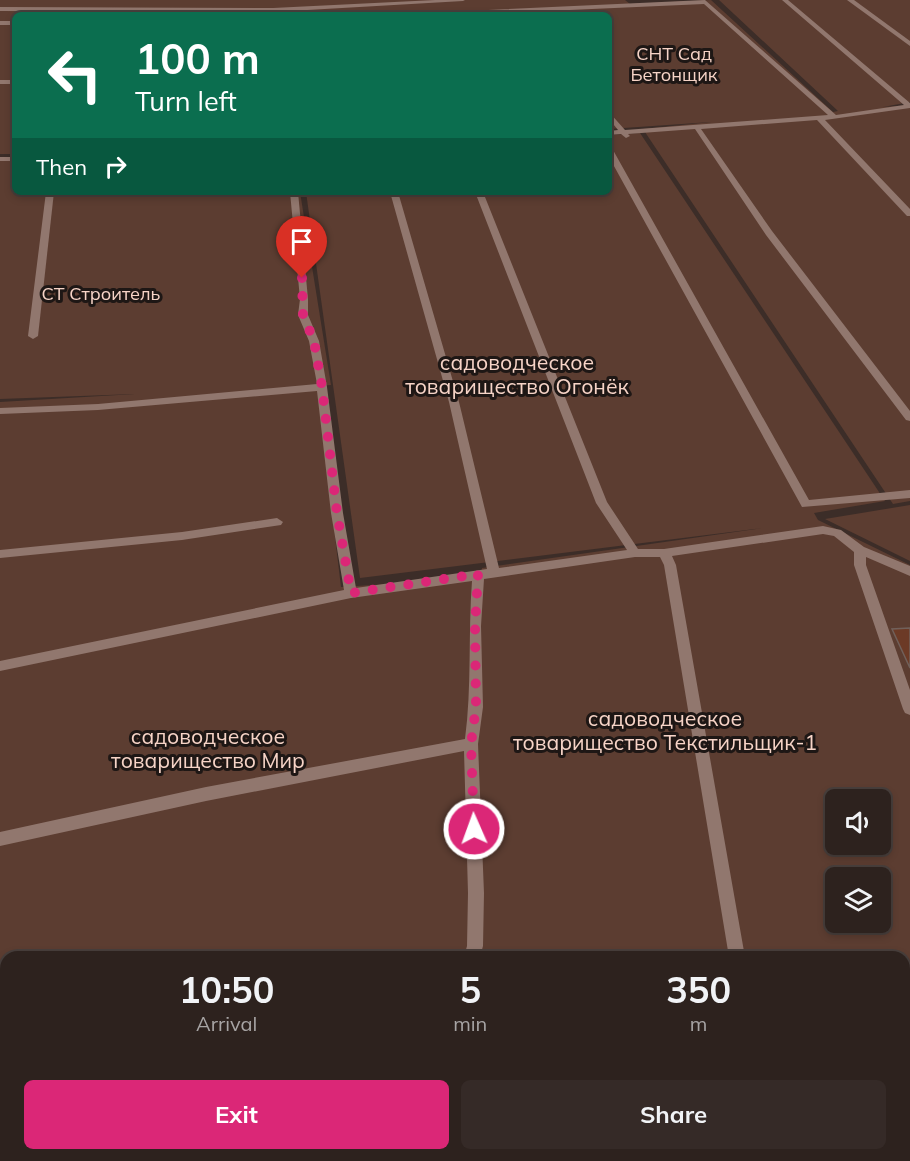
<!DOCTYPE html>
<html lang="en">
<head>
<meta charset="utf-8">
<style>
	body { margin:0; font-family:Mulish,sans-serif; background:#352a27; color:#f1f3f6; height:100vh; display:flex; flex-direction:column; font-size:22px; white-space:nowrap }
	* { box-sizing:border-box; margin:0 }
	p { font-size:20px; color:#a7a4a4 }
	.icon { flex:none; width:33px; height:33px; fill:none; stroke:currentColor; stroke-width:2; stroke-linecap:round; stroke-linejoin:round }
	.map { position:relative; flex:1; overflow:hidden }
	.sheet { position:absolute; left:0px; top:951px; width:910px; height:210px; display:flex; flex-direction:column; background:#2d221e; border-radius:18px 18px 0 0; box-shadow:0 3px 9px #0003,0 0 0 2px #483f3c }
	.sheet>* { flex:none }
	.hud { position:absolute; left:12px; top:12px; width:600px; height:183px; border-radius:9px; box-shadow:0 3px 9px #0003,0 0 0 2px #483f3c; background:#0b6e4f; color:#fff; overflow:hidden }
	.fabs { position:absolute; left:825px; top:789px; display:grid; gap:12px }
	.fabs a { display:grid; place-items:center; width:66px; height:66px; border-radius:9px; background:#2d221e; box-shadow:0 3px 9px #0003,0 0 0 2px #483f3c; font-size:30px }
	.pin { position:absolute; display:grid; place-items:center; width:51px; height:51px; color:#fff; margin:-62px -26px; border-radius:50% 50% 50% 0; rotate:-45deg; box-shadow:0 0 6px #0007 }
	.pin .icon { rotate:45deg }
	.me { position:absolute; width:66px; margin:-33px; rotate:358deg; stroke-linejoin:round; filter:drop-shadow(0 0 4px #0008) }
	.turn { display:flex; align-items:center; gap:21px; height:126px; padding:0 24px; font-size:27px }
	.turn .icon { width:78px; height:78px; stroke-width:2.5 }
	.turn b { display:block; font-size:42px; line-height:51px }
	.then { display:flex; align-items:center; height:57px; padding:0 24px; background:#0003; gap:12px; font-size:22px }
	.eta { display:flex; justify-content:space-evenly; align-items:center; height:102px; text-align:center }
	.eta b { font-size:36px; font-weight:700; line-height:42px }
	.button { display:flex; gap:12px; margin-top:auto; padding:12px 24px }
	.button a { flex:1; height:69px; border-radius:9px; background:#db2777; color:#fff; font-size:24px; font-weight:700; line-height:69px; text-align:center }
	.button a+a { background:#352a27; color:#f1f3f6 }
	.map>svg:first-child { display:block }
	.green { fill:#5c3d31; fill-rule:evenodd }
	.building { fill:#6c3a26; stroke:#71605a; stroke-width:1.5 }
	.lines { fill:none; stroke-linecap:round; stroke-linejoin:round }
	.service { fill:#91776e; fill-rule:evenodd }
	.minor { fill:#91776e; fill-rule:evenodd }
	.route { stroke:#db2777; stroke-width:10; stroke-dasharray:0 18 }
	.labels { text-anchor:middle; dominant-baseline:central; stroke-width:6; stroke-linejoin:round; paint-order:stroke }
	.far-park-label { font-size:18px; fill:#f7d4c7; stroke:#1e1715 }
	.park-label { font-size:21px; fill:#f7d4c7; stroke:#1e1715 }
</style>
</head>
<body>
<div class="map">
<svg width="910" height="1161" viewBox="0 0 910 1161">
	<rect width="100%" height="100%" fill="#3c2d28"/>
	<!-- green -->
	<g class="green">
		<path d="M0,0H625L630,4L711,0L833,112L838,111L719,0H910V102L883,107L910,105V501L893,504L643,129L711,122L609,129V15H15V154H0Z"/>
		<path d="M640,133L885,501L814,513L818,520L910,565V1161H473V1155H904V957H6V1096L0,1098V402L135,394L0,399V161L15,160V192H300L331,385L317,386L341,587L481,578L482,568L763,528L360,578L306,192H609V135ZM836,800H880V844H836ZM836,878H880V922H836Z"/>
		<path d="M910,505V561L825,519Z"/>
		<path d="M6,1098V1155H136L138,1161H0V1100Z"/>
		<path d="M143,1155H472V1161H145Z"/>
	</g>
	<!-- building -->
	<path class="building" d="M910,628V668L892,629Z"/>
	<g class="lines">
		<!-- service -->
		<path class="service" d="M435,0H465L463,1L273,12L0,11V7L273,8Z"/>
		<!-- minor -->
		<g class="minor">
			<path d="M782,0H788L910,103V108L825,120L910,209V216H907L817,120L701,129L772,231L910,411V421L906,420L766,235L695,129L628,134L630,136L626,138L621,134L609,135V131L618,130L609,119V112L625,130L828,115L704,4L460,15H419L422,13L705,0L836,115L904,105Z"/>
			<path d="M847,0H854L910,41V46Z"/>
			<rect x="0" y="21" width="15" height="4"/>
			<rect x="0" y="80" width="15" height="4"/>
			<path d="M609,148L613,150L809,500L910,490V498L802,507L609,157Z"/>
			<rect x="0" y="157" width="15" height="4"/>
			<path d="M46,192H54L38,336L33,339L28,336Z"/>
			<path d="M290,192H298L308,299V315L319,341L327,387L343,513L356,588L487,569L449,402L390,192H398L459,402L499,568L627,550L596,503L475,192H483L607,502L638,549H664L823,526L841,530L864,547L910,566V576L866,557V565L910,690V715L905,713L903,709L854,565V552L834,536L823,534L672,556L676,565L745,957H729L664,565L660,557H635L484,579L481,626L483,707L478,744L484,893L483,946L480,957H464L467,946L468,893L464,751L206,801L0,846V832L206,787L465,739C472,687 468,633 472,581L351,598L0,671V661L344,590L331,513L317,391L98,410L0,414V408L98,404L317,384L309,341L298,315L300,299Z"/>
			<path d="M277,518L283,522L281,525L182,540L0,558V550L182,532Z"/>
			<path d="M6,1081V1099L0,1101V1083Z"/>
			<rect x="461" y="1155" width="18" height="6"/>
			<path d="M762,1155H780L781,1161H763Z"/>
		</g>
	</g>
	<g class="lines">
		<!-- route -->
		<path class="route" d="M302,278L303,315L314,341L322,387L337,513L351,593L478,574L475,626L476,707L471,744L474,829"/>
	</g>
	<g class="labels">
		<!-- far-park labels -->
		<g class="far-park-label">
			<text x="674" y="53">СНТ Сад<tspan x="674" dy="21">Бетонщик</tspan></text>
			<text x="101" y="293">СТ Строитель</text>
		</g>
		<!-- park labels -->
		<g class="park-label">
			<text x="517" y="362">садоводческое<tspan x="517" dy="24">товарищество Огонёк</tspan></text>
			<text x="665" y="718">садоводческое<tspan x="665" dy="24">товарищество Текстильщик-1</tspan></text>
			<text x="208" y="736">садоводческое<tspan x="208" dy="24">товарищество Мир</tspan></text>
		</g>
	</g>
</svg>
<div class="fabs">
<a><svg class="icon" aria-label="sound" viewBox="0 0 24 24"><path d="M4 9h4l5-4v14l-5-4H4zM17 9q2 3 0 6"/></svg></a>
<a><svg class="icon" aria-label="layers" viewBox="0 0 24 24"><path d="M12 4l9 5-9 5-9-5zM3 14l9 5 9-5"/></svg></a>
</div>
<div class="pin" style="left:302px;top:278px;background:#d93025"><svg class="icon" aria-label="arrive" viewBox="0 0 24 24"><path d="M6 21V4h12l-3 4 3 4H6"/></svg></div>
<svg class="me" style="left:474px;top:829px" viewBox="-20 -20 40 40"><circle r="17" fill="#db2777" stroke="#fff" stroke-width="3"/><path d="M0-11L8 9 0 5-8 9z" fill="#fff"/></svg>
<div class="hud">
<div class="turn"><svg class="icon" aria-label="left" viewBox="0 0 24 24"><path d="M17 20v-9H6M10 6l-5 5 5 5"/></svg><div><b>100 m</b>Turn left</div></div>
<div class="then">Then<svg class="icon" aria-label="right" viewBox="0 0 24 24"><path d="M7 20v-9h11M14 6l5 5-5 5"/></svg></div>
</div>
<section class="sheet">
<div class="eta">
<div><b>10:50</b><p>Arrival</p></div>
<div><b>5</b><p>min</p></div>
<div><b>350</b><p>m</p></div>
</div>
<div class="button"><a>Exit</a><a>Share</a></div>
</section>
</div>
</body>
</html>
